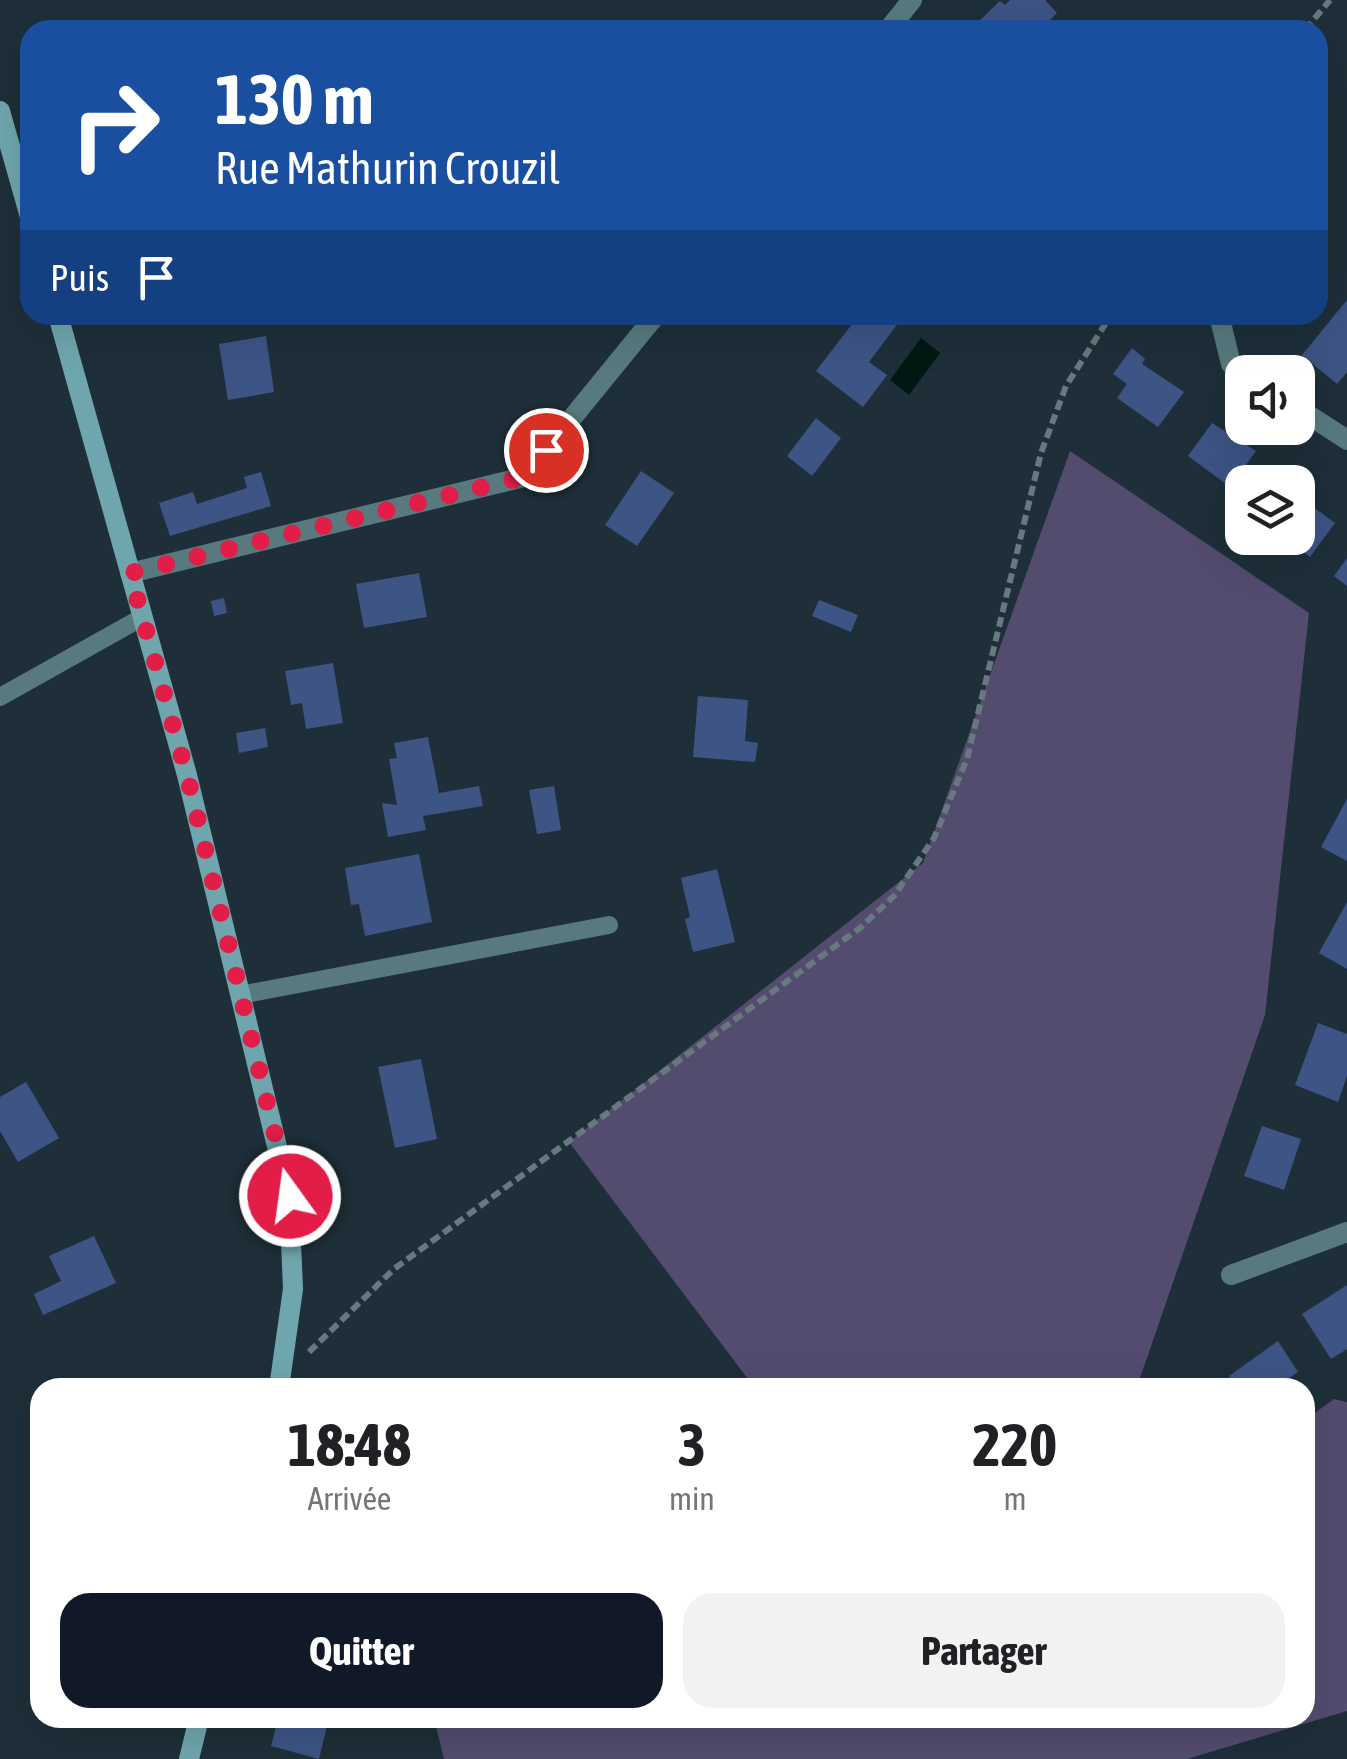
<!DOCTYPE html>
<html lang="fr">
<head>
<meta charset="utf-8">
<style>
	body { margin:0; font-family:"Asap Condensed",sans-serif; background:#f2f2f2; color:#202124; height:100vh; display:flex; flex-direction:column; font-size:38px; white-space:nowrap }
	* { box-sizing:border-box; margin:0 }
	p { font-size:32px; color:#757577 }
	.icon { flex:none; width:55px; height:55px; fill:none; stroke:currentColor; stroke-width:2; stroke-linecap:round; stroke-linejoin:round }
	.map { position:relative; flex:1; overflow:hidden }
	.details { position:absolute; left:30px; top:1378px; width:1285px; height:350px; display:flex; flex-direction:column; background:#fff; border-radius:30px; box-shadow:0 10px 40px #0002 }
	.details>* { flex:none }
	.guide { position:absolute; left:20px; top:20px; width:1308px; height:305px; border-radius:30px; box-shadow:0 10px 40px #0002; background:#1a4fa0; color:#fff; overflow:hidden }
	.fabs { position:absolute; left:1225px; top:355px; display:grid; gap:20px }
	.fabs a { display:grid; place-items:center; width:90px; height:90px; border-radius:20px; background:#fff; box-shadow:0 10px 40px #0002; font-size:50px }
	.pin { position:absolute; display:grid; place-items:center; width:85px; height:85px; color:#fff; margin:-42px; border:5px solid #fff; border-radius:50%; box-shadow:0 2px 10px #0007 }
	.me { position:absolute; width:110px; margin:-55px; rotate:346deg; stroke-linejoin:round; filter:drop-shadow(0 0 8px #0008) }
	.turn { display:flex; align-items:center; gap:35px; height:210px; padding:0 30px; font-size:45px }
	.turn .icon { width:130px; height:130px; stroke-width:2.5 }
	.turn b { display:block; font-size:70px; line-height:85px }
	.then { display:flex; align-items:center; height:95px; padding:0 30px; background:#0003; gap:20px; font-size:38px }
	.eta { display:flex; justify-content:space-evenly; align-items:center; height:170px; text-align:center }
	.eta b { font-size:60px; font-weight:700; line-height:70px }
	.primary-button { display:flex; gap:20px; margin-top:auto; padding:20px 30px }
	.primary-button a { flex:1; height:115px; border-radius:30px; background:#111827; color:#fff; font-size:40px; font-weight:700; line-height:115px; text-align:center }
	.primary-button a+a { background:#f2f2f2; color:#202124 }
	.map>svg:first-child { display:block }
	.green { fill:#534c6f }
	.water { fill:#001813 }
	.building { fill:#3d5485 }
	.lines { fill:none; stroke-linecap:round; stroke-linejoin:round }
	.path { stroke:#687780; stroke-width:6; stroke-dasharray:10 5; stroke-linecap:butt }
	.lane { stroke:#587a7e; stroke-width:18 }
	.street { stroke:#587a7e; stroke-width:20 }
	.secondary { stroke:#6fa6ad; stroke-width:20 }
	.route { stroke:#e11d48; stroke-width:18; stroke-dasharray:0 32.4 }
</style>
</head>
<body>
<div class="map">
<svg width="1347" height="1759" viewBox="0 0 1347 1759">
	<rect width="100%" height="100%" fill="#1e2f39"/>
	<!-- green -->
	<g class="green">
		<path d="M1070,451L1309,613L1265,1015L1137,1387H754L569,1142L923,863Z"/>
		<path d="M1334,1399L1347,1402V1711L1187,1759H444L434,1718H1305V1420Z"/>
	</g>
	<!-- water -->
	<path class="water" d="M921,338L940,353L909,395L890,380Z"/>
	<!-- building -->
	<g class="building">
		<path d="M1010,0H1045L1057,13L1040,30H988L979,21L1000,1L1005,5Z"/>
		<path d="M1347,300V372L1337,384L1302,355Z"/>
		<path d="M859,315H890L899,322L869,362L887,375L863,407L816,371Z"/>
		<path d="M266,336L274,392L228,400L219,344Z"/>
		<path d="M1132,348L1145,359L1142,364L1184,392L1158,427L1117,398L1127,384L1113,374Z"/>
		<path d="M816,418L841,438L812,476L787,456Z"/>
		<path d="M1212,423L1256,451L1230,487L1188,456Z"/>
		<path d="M641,471L674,493L637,546L605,525Z"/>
		<path d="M261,472L271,506L170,536L159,503L193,492L197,504L247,488L244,477Z"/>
		<path d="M1308,503L1335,523L1310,557L1285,538H1298V507L1302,511Z"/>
		<path d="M1347,558V586L1334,576Z"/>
		<path d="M419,573L427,617L364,628L356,584Z"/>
		<path d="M224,598L227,613L214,616L211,601Z"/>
		<path d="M819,600L858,615L851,632L812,616Z"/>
		<path d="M333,663L343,723L306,729L302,703L291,705L285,671Z"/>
		<path d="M698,696L748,700L745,741L758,743L755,762L693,757Z"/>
		<path d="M265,728L268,747L239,753L236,733Z"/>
		<path d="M428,737L439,793L479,786L483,806L423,816L426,830L388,837L382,803L397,805L389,759L397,758L394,743Z"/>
		<path d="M554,786L561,830L537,834L529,790Z"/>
		<path d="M1347,799V861L1321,847Z"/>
		<path d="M419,854L432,922L365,936L359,904L351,905L345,868Z"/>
		<path d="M717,869L735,942L693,952L685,919L690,917L681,878Z"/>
		<path d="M1347,902V969L1319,953Z"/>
		<path d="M1318,1023L1347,1034V1076L1338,1102L1295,1085Z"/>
		<path d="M421,1059L437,1139L395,1148L378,1067Z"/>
		<path d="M26,1082L59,1138L18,1162L0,1131V1097Z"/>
		<path d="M1262,1126L1301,1139L1284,1190L1244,1176Z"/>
		<path d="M94,1236L116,1283L43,1315L34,1294L61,1281L49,1256Z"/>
		<path d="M1347,1285V1349L1331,1359L1302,1314Z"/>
		<path d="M1278,1341L1298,1372L1274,1388H1236L1229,1376Z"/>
		<path d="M278,1718H344L342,1725L328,1722L319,1759L271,1746Z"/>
	</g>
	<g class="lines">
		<!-- path -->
		<g class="path">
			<path d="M1305,30L1330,0"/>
			<path d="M309,1352L394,1269L860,928L894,896L934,838L967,759L1041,453L1066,386L1111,315"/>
		</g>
		<!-- lane -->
		<g class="lane">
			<path d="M0,697L141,618"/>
			<path d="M240,995L609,925"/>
		</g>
		<!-- street -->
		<g class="street">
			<path d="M888,30L912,0"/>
			<path d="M1219,315L1231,364L1244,372"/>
			<path d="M1298,408L1347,440"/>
			<path d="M130,573L524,477L656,315"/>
			<path d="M1231,1275L1347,1232"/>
		</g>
		<!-- secondary -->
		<g class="secondary">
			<path d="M0,111L30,217"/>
			<path d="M58,315L187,775L289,1196L293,1289L279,1388"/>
			<path d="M189,1759L199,1718"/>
		</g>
	</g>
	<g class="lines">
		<!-- route -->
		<path class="route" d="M290,1196L187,775L130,573L524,477L546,450"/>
	</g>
</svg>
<div class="fabs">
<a><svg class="icon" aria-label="sound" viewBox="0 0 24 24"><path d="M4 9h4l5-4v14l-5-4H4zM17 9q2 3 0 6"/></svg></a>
<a><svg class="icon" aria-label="layers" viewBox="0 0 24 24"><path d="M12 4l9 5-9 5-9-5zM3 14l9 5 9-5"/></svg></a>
</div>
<div class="pin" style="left:546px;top:450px;background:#d93025"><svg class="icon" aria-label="arrive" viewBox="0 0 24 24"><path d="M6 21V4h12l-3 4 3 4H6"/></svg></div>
<svg class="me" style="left:290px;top:1196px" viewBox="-20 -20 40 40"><circle r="17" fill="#e11d48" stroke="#fff" stroke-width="3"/><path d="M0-11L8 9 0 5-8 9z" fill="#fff"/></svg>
<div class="guide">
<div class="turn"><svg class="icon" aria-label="right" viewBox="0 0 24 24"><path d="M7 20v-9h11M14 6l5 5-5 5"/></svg><div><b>130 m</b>Rue Mathurin Crouzil</div></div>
<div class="then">Puis<svg class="icon" aria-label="arrive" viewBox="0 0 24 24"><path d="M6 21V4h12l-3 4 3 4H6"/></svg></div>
</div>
<section class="details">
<div class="eta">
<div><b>18:48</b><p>Arrivée</p></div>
<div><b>3</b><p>min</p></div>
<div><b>220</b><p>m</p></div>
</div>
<div class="primary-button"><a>Quitter</a><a>Partager</a></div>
</section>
</div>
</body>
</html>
